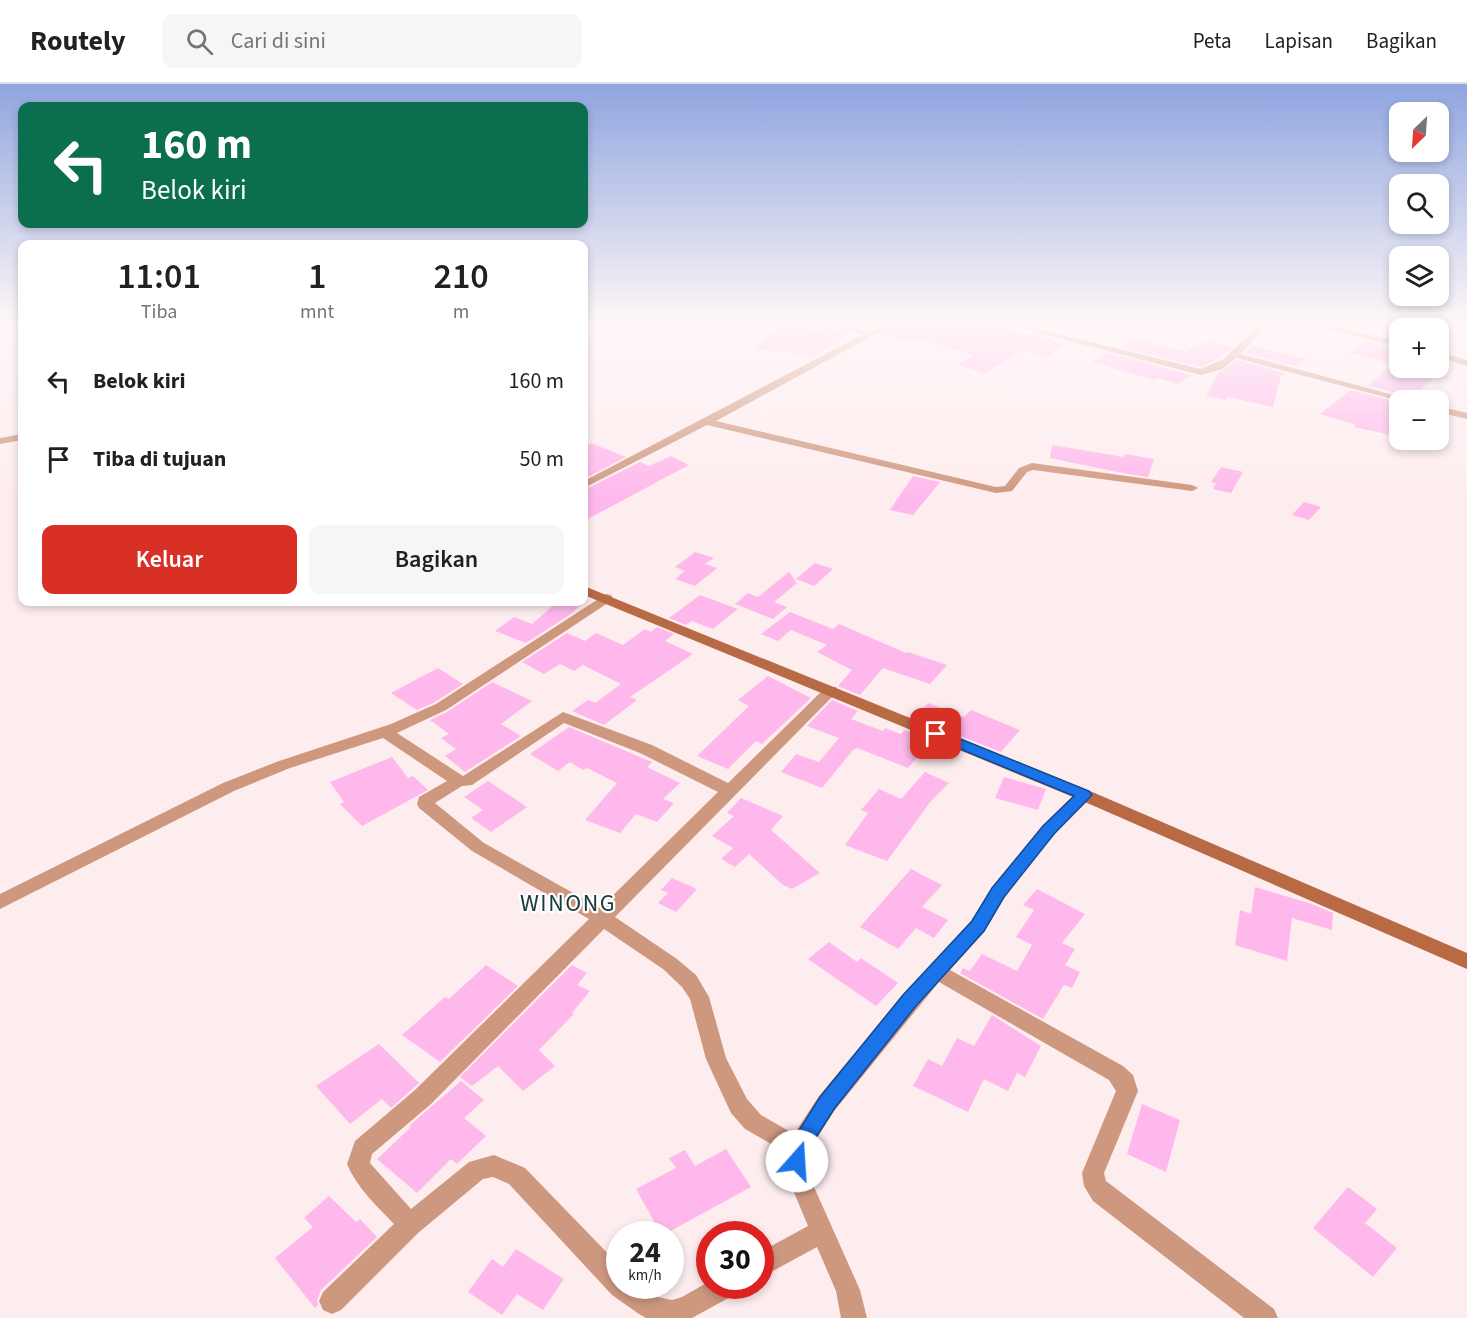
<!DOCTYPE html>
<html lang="id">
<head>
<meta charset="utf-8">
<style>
	body { margin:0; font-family:"Source Sans 3",sans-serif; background:#f6f6f6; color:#202124; height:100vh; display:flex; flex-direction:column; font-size:22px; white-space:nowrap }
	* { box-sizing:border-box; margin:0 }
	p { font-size:20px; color:#757577 }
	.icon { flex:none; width:33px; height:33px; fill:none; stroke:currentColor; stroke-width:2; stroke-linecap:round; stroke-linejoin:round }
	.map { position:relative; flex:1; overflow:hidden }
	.drawer { position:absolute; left:18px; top:156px; width:570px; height:366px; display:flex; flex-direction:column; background:#fff; border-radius:12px; box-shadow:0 3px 9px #0003 }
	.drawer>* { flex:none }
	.guide { position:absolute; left:18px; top:18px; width:570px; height:126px; border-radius:12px; box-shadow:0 3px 9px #0003; background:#0b6e4f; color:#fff; overflow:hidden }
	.needle { width:39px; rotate:205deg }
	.controls { position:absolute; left:1389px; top:18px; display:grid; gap:12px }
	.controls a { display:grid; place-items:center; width:60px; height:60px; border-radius:12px; background:#fff; box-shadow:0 3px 9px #0003; font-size:30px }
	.speed { position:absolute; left:606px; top:1137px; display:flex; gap:12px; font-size:30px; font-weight:700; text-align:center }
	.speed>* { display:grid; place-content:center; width:78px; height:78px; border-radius:50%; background:#fff; box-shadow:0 3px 9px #0003; line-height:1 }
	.speed small { font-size:15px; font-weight:400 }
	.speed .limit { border:9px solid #d22; background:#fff; color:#111 }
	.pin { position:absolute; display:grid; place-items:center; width:51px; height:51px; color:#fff; margin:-26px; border-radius:12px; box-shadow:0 3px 9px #0006 }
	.me { position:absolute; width:66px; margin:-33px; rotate:19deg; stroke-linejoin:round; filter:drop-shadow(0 0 4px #0008) }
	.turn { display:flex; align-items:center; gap:21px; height:126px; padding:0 24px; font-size:27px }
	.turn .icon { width:78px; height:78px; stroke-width:2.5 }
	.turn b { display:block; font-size:42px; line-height:51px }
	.eta { display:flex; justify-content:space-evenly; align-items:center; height:102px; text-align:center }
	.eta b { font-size:36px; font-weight:600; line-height:42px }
	.primary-button { display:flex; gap:12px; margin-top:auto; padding:12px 24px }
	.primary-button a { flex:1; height:69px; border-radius:12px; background:#d93025; color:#fff; font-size:24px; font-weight:600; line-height:69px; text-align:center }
	.primary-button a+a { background:#f6f6f6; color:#202124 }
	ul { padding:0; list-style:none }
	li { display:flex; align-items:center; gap:18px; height:78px; padding:0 24px }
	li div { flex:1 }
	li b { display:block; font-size:22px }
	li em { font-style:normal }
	header { display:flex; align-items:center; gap:36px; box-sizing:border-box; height:84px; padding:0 30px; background:#fff; border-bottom:2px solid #e0e0e0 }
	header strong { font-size:28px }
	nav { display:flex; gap:33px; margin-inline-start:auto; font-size:21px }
	.search { width:420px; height:54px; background:#f6f6f6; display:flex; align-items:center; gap:15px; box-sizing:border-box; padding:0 21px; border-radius:12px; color:#757577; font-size:22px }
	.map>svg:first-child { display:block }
	.building { fill:#ffb8ec }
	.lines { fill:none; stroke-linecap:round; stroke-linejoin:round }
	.street { fill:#ce987f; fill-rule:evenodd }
	.secondary { fill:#b76a44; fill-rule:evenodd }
	.route { fill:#1a73e8; stroke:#114b97; stroke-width:1.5 }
	.labels { text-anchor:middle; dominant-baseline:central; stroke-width:4.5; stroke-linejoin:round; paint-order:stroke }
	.near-quarter-label { font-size:24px; letter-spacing:1.5px; fill:#183b3b; stroke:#fff }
</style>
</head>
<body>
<header>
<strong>Routely</strong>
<div class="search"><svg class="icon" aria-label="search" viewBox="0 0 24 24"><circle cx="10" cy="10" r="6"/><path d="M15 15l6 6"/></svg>Cari di sini</div>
<nav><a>Peta</a><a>Lapisan</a><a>Bagikan</a></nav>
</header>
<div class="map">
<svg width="1467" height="1234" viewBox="0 0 1467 1234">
	<rect width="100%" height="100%" fill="#feedef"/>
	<!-- building -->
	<g class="building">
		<path d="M781,241L817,247L826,244L849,249L813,273L782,266L779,268L753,264Z"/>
		<path d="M894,241H1005L1012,245L1009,246L1052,255L1050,257L1066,261L1048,273L1024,266L985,289L957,281L974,271L918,255L913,258L878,251Z"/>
		<path d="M1136,254L1186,268L1208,256L1233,263L1218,275L1201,283L1120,263Z"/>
		<path d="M1365,257L1400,265V284H1444L1416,310L1400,306V310L1368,302L1393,280L1350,269Z"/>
		<path d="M1254,262L1306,275L1295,282L1245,269Z"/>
		<path d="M1108,269L1192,291L1178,300L1157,294L1154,296L1092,278Z"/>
		<path d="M1237,276L1285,289L1281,292L1273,323L1228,313L1226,316L1206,312L1219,288Z"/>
		<path d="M1351,306L1400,319V353L1354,343L1356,341L1320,330Z"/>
		<path d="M591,359L626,373L584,395V363Z"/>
		<path d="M1052,361L1124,373L1125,370L1154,375L1148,393L1117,388L1050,374Z"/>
		<path d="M671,372L689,381L584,437V406L640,378L649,382Z"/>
		<path d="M1221,383L1243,388L1231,409L1213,405L1216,399L1211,398Z"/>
		<path d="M913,392L940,398L913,431L890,426Z"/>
		<path d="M1304,418L1321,423L1309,436L1292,431Z"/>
		<path d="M695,468L714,474L705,480L717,484L695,502L675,495L685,487L675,483Z"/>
		<path d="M815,479L833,485L814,502L796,495Z"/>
		<path d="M789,488L797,499L774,518L787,523L773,535L735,520L748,509L758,513Z"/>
		<path d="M700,511L738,525L713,545L692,537L686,541L669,534Z"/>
		<path d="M557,518H584L571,530L526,559L495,547L514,533L532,540Z"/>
		<path d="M790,528L833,545L839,540L906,569L908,568L947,581L930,600L883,584L860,611L838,602L852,586L817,568L827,561L791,546L778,557L761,550Z"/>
		<path d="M657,543L674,550L665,557L693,570L630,613L637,616L604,641L572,627L588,616L595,619L621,600L583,581L574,587L560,580L544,590L522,578L567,549L585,557L596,549L623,561L645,545L651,548Z"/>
		<path d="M438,584L463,600L435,618L417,626L391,609Z"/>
		<path d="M768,592L811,614L762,660L756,657L728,685L697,672L749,622L738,616Z"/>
		<path d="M492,598L532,617L501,640L521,652L465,688L445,672L456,665L441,654L449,650L430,636L447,628Z"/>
		<path d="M832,616L858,627L851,635L883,647L885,644L901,650L904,646L931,657L908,684L857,664L853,666L822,704L781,688L796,670L819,678L839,654L807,642Z"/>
		<path d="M928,619L964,633L971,626L1020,646L1001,668L915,634Z"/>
		<path d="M569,643L652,678L647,683L680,699L663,715L674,719L657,738L636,730L620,749L585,736L617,699L587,684L583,686L570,678L558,687L530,670Z"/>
		<path d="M392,673L408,694L413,692L428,706L362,742L340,720L344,718L330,698Z"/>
		<path d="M925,688L949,699L931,717L887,777L845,761L868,729L861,726L879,705L901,715Z"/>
		<path d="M1004,693L1046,705L1038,726L995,714Z"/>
		<path d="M488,697L527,723L491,748L471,734L483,726L464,713Z"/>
		<path d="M741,714L783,732L771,746L820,789L792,805L783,801L749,770L735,783L721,775L733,764L712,752L734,732L727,729Z"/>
		<path d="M911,785L942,801L922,823L948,836L934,854L916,844L898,865L860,843Z"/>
		<path d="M672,794L697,805L676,828L658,819L668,809L661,806Z"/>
		<path d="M1255,803L1312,820L1333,829L1332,846L1292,834L1287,877L1235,861L1240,826L1251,830Z"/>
		<path d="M1037,805L1085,830L1062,859L1075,865L1065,881L1080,888L1072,904L1064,901L1043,935L960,889L963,884L970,887L982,870L1017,887L1032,861L1016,853L1034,826L1023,821Z"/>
		<path d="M829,858L857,878L861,874L898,899L876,922L808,875Z"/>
		<path d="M486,881L518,902L440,978L402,951L445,913L449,915Z"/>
		<path d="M572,881L587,889L577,901L590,907L572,929L574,930L539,966L555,982L523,1007L498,982L472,1002L460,993Z"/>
		<path d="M992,931L1041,962L1025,993L1017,989L1008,1007L984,995L968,1028L913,1002L928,975L942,982L957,954L974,962Z"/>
		<path d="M379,960L419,999L391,1024L382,1015L350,1040L316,1002Z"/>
		<path d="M461,997L484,1016L464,1034L486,1052L457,1080L451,1075L417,1109L377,1075L410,1044L409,1042Z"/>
		<path d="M1142,1020L1180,1036L1166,1088L1127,1070Z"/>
		<path d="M726,1065L751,1103L665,1150H661L636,1105L676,1084L669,1074L685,1066L695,1082Z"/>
		<path d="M1348,1103L1377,1125L1365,1139L1397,1164L1373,1193L1313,1144Z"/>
		<path d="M329,1112L356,1138L360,1135L377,1153L321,1206L317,1216L318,1221L315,1224L275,1174L313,1143L304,1134Z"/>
		<path d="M516,1165L564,1195L543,1226L517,1210L502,1231L468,1208L492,1175L503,1183Z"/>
	</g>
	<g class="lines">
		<!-- street -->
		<g class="street">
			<path d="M823,241C839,240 854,247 870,246C878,246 883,240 892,241L716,337L996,403L1005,402L1019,384L1032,379L1192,401L1198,404L1192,407L1033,386L1027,388L1012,407L996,409L707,341L584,404V397L864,250Z"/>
			<path d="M1007,241H1020L1201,285L1224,275L1258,241H1266L1241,270L1412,316L1400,317L1236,274L1222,285L1201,291Z"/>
			<path d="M1310,241H1324L1400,257V263Z"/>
			<path d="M1438,267L1467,276V282L1438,273Z"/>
			<path d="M1438,322L1467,329V335L1438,328Z"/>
			<path d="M22,350V356L0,360V354Z"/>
			<path d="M606,510L611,511L613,514L611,517L446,626L397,649L463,692L563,628L652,661L728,699L826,603H836L838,606L836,609L615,833L677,875L696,891L709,913L726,974L747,1015L761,1031L794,1050L819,1012L903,911L971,837L992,804L1042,742L1078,707H1090L1092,711L1090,715L1054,750L1004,814L985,847L950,886L1123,982L1133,991L1138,1007L1104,1089L1106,1097L1274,1225L1278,1234H1244L1093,1117L1084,1102L1082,1089L1116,1007L1109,996L939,898L835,1026L809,1066L810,1094L860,1206L867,1234H841L836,1207L817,1163L760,1194V1168L808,1142L788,1094L787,1069L745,1045L731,1029L706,975L690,915L682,903L663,885L604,845L431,1020L372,1070L370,1079L411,1125L469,1078L494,1071L525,1084L620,1182V1202H639L658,1213L672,1216L682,1213L710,1197V1202H737L734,1211L692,1234H646L639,1230L612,1211L509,1100L493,1093L483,1095L418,1149L341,1226L332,1230L323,1226L319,1217L323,1208L394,1140C376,1121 357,1104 347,1080L355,1057L415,1006L589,835L472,767L419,724L417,720L419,713L447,697L383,654L290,684L234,707L0,825V810L223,699L279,677L391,640L436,620ZM564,639L640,669L718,708L600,824L484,759L435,719L462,702L472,701Z"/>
		</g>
		<!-- secondary -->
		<path class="secondary" d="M584,502L1090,707L1467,869V885L1078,715L584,511Z"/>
	</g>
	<!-- sky -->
	<linearGradient id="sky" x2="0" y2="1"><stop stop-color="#8fa5e0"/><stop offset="0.58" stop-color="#fff7f8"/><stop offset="1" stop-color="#fff7f8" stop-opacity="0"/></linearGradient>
	<rect width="1467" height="413" fill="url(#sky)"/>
	<!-- route -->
	<path class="route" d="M936,645L1089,707L1092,711L1054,750L1004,813L984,847L916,922L834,1025L808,1066L804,1084L797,1086L790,1084L787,1077L788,1064L820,1013L903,911L972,837L992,804L1043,742L1074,712L931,653L929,650Z"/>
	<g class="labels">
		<!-- near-quarter labels -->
		<g class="near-quarter-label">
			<text x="568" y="819">WINONG</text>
		</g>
	</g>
</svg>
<div class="controls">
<a><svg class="needle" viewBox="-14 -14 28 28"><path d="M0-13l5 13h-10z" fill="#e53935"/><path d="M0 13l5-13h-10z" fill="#757577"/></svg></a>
<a><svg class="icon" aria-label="search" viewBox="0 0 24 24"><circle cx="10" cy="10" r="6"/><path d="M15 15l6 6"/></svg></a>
<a><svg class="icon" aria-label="layers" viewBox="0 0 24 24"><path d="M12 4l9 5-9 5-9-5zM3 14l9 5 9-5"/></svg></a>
<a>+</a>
<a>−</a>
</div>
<div class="speed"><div>24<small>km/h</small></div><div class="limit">30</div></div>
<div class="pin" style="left:936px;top:650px;background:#d93025"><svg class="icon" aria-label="arrive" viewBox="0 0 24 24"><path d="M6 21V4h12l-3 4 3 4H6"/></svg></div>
<svg class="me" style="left:797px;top:1077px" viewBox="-20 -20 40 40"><circle r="19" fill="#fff"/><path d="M0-13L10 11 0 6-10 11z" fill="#1a73e8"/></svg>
<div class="guide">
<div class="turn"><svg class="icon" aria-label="left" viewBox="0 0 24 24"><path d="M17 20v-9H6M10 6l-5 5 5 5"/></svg><div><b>160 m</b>Belok kiri</div></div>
</div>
<section class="drawer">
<div class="eta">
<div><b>11:01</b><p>Tiba</p></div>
<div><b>1</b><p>mnt</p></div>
<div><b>210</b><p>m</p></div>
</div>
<ul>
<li><svg class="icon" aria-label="left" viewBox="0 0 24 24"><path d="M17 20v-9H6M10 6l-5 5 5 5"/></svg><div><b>Belok kiri</b></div><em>160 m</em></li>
<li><svg class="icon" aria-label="arrive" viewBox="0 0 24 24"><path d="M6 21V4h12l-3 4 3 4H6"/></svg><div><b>Tiba di tujuan</b></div><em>50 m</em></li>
</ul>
<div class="primary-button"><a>Keluar</a><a>Bagikan</a></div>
</section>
</div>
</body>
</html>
